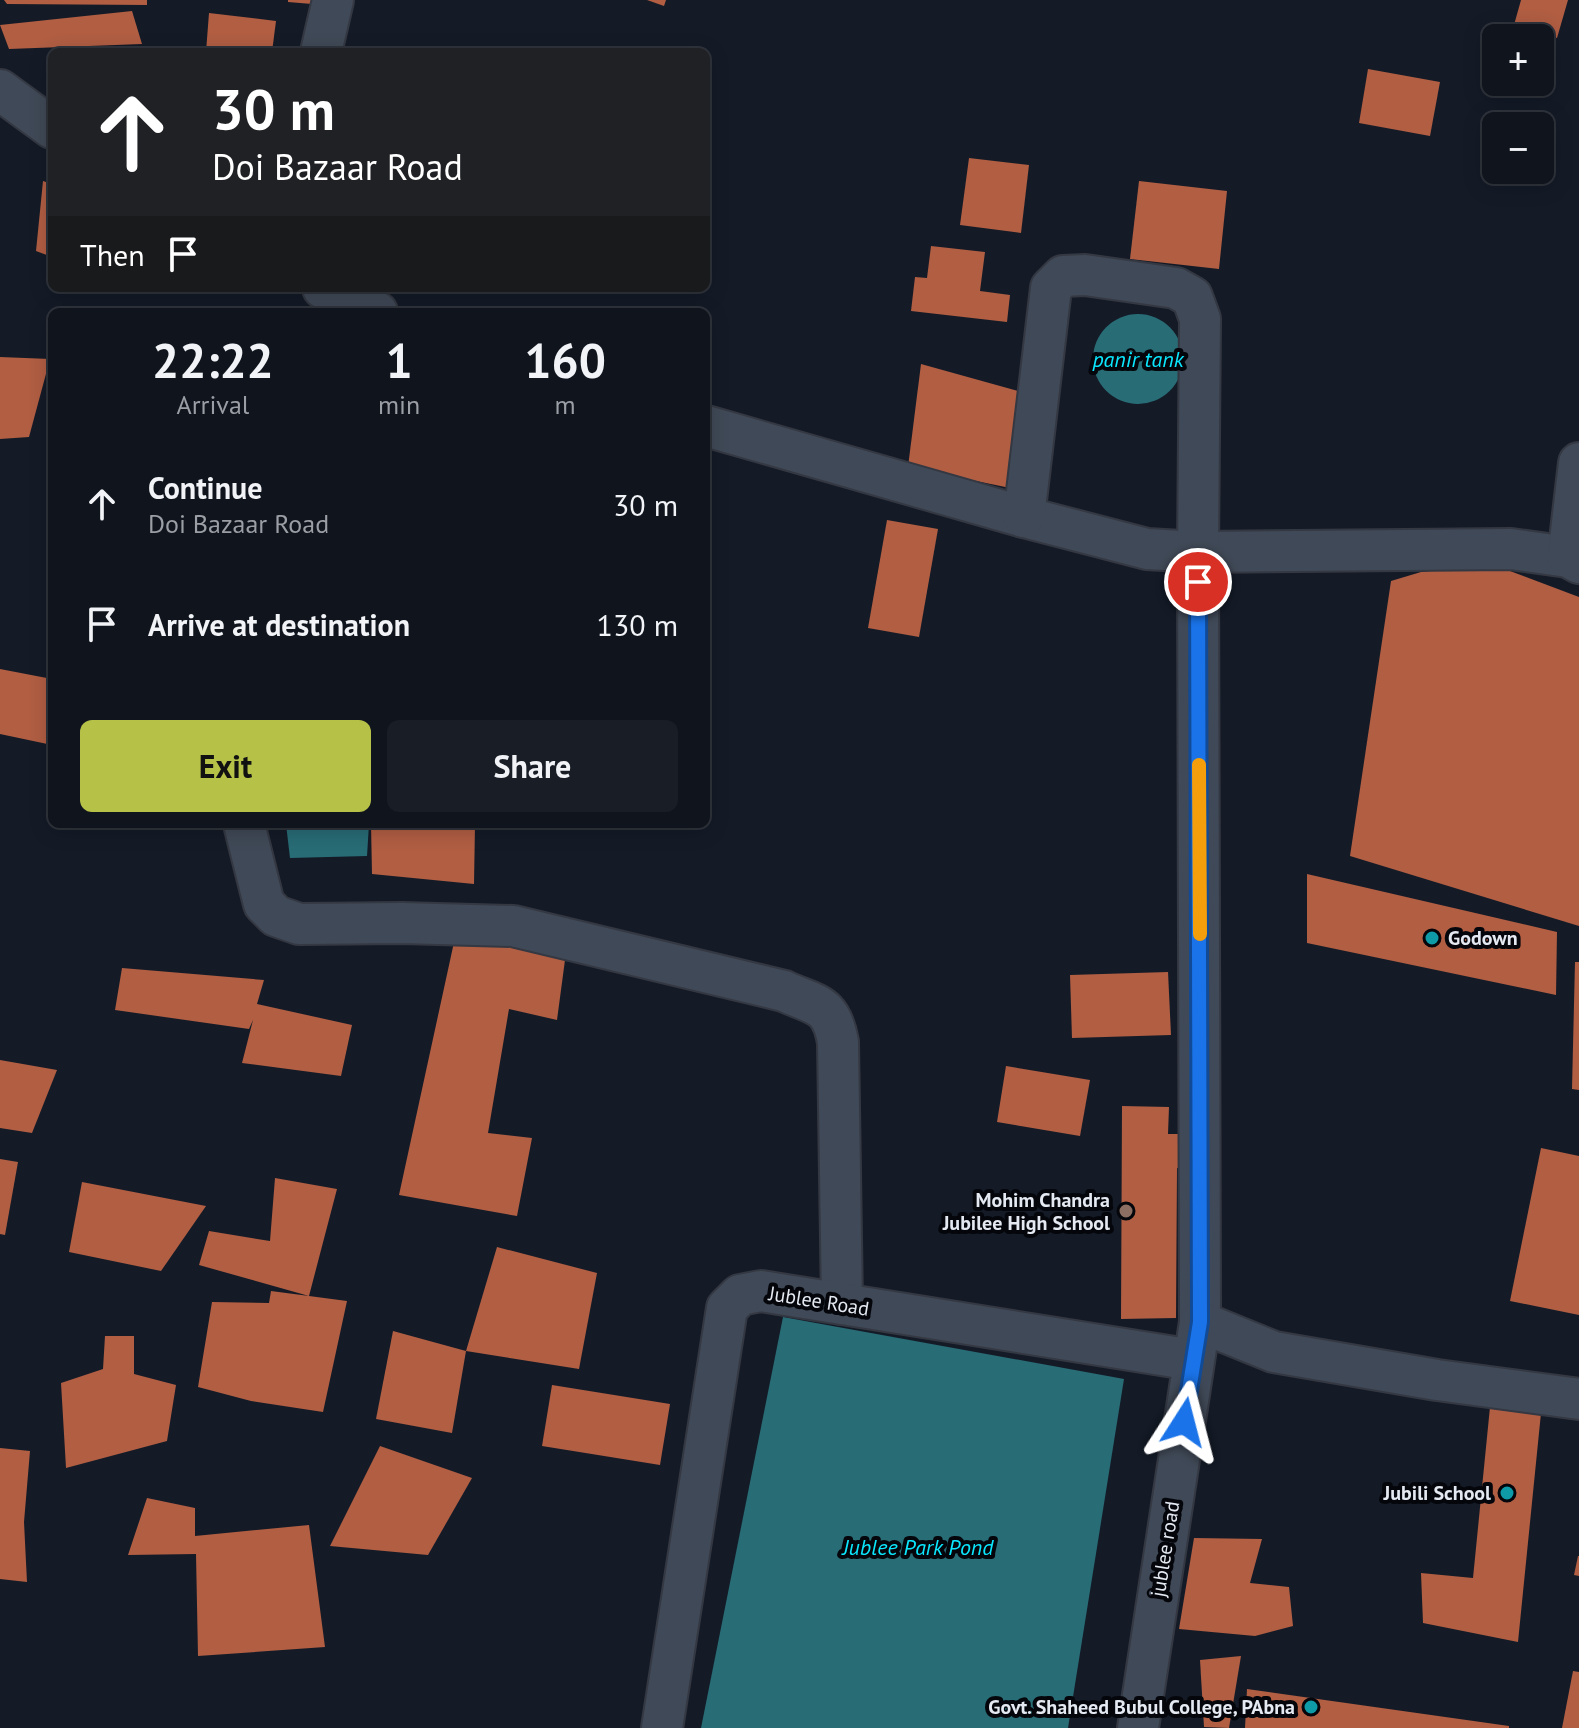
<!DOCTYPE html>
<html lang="en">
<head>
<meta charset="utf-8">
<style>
	body { margin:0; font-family:"PT Sans",sans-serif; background:#181d26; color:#f1f3f6; height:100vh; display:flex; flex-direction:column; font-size:30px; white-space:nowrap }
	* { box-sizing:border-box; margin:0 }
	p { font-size:26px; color:#9b9ea4 }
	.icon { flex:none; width:44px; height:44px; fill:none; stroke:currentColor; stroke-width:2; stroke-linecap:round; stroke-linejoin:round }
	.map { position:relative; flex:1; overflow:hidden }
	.drawer { position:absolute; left:48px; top:308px; width:662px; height:520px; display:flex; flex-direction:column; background:#0f141d; border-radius:12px; box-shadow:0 4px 20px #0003,0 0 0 2px #2f333b }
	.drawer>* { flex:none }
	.banner { position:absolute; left:48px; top:48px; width:662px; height:244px; border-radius:12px; box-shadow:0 4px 20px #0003,0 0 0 2px #2f333b; background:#202124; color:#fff; overflow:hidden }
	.fabs { position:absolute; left:1482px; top:24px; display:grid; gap:16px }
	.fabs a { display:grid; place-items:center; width:72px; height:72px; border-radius:12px; background:#0f141d; box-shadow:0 4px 20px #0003,0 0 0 2px #2f333b; font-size:40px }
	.pin { position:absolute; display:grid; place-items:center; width:68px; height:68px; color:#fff; margin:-34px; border:4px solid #fff; border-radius:50%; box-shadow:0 2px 8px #0007 }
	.me { position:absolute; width:88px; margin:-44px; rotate:9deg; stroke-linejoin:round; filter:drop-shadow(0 0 6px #0008) }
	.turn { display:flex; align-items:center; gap:28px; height:168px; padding:0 32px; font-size:36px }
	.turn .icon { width:104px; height:104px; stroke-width:2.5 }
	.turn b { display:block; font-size:56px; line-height:68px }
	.then { display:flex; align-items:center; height:76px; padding:0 32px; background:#0003; gap:16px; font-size:30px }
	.eta { display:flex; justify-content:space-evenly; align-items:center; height:136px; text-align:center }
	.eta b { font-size:48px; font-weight:700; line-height:56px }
	.action { display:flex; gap:16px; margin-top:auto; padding:16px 32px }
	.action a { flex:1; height:92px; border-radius:12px; background:#b6c148; color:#111; font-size:32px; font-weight:700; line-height:92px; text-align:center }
	.action a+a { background:#181d26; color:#f1f3f6 }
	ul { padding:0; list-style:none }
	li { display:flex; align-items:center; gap:24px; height:120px; padding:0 32px }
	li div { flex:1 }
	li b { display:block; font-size:30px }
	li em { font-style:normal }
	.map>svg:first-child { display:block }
	.water { fill:#286c76 }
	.building { fill:#b15e43 }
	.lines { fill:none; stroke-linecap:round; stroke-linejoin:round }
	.street-casing { stroke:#343842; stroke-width:44 }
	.street { stroke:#404957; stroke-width:40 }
	.route-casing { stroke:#114b97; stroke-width:20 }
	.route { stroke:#1a73e8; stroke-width:14 }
	.slow { stroke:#f59e0b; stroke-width:14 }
	.culture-dot { fill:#0f9aa8; stroke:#04060b; stroke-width:3 }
	.education-dot { fill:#8d6e63; stroke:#04060b; stroke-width:3 }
	.labels { text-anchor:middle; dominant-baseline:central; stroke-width:8; stroke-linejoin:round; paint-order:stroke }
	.poi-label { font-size:20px; font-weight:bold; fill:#e4e9f2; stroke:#04060b; text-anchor:end }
	.street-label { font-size:20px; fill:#e4e9f2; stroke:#04060b }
	.water-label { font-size:22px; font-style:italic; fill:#0be7fe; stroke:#04060b }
</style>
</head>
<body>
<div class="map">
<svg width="1579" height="1728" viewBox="0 0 1579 1728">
	<rect width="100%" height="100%" fill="#141b27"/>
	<!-- water -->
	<g class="water">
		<circle cx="1138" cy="359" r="45"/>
		<path d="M286,824H369L367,856L290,858Z"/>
		<path d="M783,1317L1124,1379L1068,1728H701Z"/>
	</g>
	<!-- building -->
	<g class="building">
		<path d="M4,0H147V5L7,4Z"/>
		<path d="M288,0H313L312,4L288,2Z"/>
		<path d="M647,0H666L664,6Z"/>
		<path d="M1521,0H1568L1557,38L1514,25Z"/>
		<path d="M132,11L142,44L9,49L0,25Z"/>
		<path d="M209,13L276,21L272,52H206Z"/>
		<path d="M1368,69L1440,82L1430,136L1359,123Z"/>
		<path d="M969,158L1029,165L1021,233L960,225Z"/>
		<path d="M43,181L52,184V257L36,251Z"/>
		<path d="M1139,181L1227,191L1219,269L1130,259Z"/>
		<path d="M931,246L985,252L980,291L1010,295L1007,322L911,311L915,277L927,278Z"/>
		<path d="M0,357L50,359L29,437L0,439Z"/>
		<path d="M921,364L1032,395L1015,489L908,467Z"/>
		<path d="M887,520L938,529L919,637L868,628Z"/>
		<path d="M1494,565L1579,597V926L1350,856L1391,581L1421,572Z"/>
		<path d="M0,669L52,679V745L0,734Z"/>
		<path d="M371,824H475L474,884L372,874Z"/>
		<path d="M1307,874L1557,932L1556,995L1307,943Z"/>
		<path d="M456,933L565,960L557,1020L509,1009L488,1133L532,1138L517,1216L399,1195Z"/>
		<path d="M1575,962H1579V1090L1572,1089Z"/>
		<path d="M122,968L264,980L257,1004L352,1025L341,1076L242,1063L253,1020L249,1029L115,1010Z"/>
		<path d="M1168,972L1171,1035L1072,1038L1070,975Z"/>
		<path d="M0,1060L57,1070L32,1133L0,1128Z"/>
		<path d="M1006,1066L1090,1080L1080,1136L997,1122Z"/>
		<path d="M1122,1106L1169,1107L1168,1134H1190V1169L1177,1168L1176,1318L1121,1319Z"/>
		<path d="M1541,1148L1579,1156V1315L1510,1301Z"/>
		<path d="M0,1159L18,1162L5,1235L0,1234Z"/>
		<path d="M275,1178L337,1189L309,1296L347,1301L323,1412L251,1401L198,1387L212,1302L269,1303L271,1291L309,1296L199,1265L209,1231L270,1241Z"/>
		<path d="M82,1182L206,1206L161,1271L69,1252Z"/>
		<path d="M497,1247L597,1273L579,1369L466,1351Z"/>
		<path d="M393,1331L466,1351L452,1433L376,1419Z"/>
		<path d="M105,1336H134V1374L176,1385L167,1441L66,1468L61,1383L103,1369Z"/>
		<path d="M552,1385L670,1404L660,1465L542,1446Z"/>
		<path d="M1490,1407L1541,1413L1518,1642L1423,1623L1421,1573L1473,1578Z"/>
		<path d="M380,1446L472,1478L428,1555L330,1546Z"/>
		<path d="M0,1448L30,1451L24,1522L27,1582L0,1579Z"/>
		<path d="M147,1498L195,1508V1536L309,1525L325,1647L198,1656L196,1554L128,1555Z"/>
		<path d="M1194,1538L1262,1539L1250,1583L1289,1587L1293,1626L1255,1636L1179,1629Z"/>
		<path d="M1578,1556H1579V1576L1574,1575Z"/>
		<path d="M1241,1656L1229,1728L1204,1727L1200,1660Z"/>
		<path d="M1573,1671L1579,1672V1728H1562Z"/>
		<path d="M1247,1689L1509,1726V1728H1245Z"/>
	</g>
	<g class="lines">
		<defs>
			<g id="street">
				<path d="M321,52L333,0"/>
				<path d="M0,90L52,128"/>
				<path d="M323,288L377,312"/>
				<path d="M706,426L1024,517L1147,549L1198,552L1511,549L1568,557L1579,563"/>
				<path d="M1024,517L1051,288L1063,276L1085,275L1176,288L1192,297L1200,319L1198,552L1200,1322L1138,1728"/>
				<path d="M1568,557L1579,463"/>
				<path d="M244,824L264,904L276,916L299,924L402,923L513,926L784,991C817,1006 831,1003 838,1042L842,1304"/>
				<path d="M1200,1322L1274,1352L1437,1380L1579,1399"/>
				<path d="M662,1728L727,1308L740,1295L761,1291L1193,1360"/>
			</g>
		</defs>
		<!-- street casing -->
		<use href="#street" class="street-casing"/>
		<!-- street -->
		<use href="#street" class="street"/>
	</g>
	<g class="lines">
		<defs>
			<path id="route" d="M1184,1422L1200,1322L1198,582"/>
		</defs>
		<!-- route casing -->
		<use href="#route" class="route-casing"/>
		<!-- route -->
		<use href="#route" class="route"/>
		<!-- slow -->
		<path class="slow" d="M1199,765L1200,934"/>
	</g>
	<!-- markers -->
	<g class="culture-dot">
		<circle cx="1432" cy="938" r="8"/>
		<circle cx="1507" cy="1493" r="8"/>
		<circle cx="1311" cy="1707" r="8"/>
	</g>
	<circle class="education-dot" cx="1126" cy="1211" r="8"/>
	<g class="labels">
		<!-- poi labels -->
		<g class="poi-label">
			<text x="1448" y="938" text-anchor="start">Godown</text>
			<text x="1110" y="1200">Mohim Chandra<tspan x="1110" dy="23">Jubilee High School</tspan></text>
			<text x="1491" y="1493">Jubili School</text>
			<text x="1295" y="1707">Govt. Shaheed Bubul College, PAbna</text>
		</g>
		<!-- street labels -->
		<g class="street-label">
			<text transform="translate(819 1301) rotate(9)">Jublee Road</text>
			<text transform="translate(1165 1549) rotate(-81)">jublee road</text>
		</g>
		<!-- water labels -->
		<g class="water-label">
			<text x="1138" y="359">panir tank</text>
			<text x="918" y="1547">Jublee Park Pond</text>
		</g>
	</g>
</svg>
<div class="fabs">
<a>+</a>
<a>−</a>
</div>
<div class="pin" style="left:1198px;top:582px;background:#d93025"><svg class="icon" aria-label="arrive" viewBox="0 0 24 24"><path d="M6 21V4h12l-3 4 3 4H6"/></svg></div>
<svg class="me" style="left:1184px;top:1422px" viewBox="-20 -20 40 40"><path d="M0-17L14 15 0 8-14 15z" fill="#1a73e8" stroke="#fff" stroke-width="4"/></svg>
<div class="banner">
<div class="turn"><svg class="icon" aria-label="ahead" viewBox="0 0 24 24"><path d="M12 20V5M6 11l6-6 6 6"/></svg><div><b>30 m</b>Doi Bazaar Road</div></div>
<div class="then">Then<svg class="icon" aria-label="arrive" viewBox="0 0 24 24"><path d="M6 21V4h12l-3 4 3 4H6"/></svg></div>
</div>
<section class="drawer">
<div class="eta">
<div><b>22:22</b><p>Arrival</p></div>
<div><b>1</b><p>min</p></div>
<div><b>160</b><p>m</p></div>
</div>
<ul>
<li><svg class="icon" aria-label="ahead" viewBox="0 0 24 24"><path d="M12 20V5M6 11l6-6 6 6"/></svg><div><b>Continue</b><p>Doi Bazaar Road</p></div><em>30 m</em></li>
<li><svg class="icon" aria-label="arrive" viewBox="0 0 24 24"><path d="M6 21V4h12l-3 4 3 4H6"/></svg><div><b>Arrive at destination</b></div><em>130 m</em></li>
</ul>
<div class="action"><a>Exit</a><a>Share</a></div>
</section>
</div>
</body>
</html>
